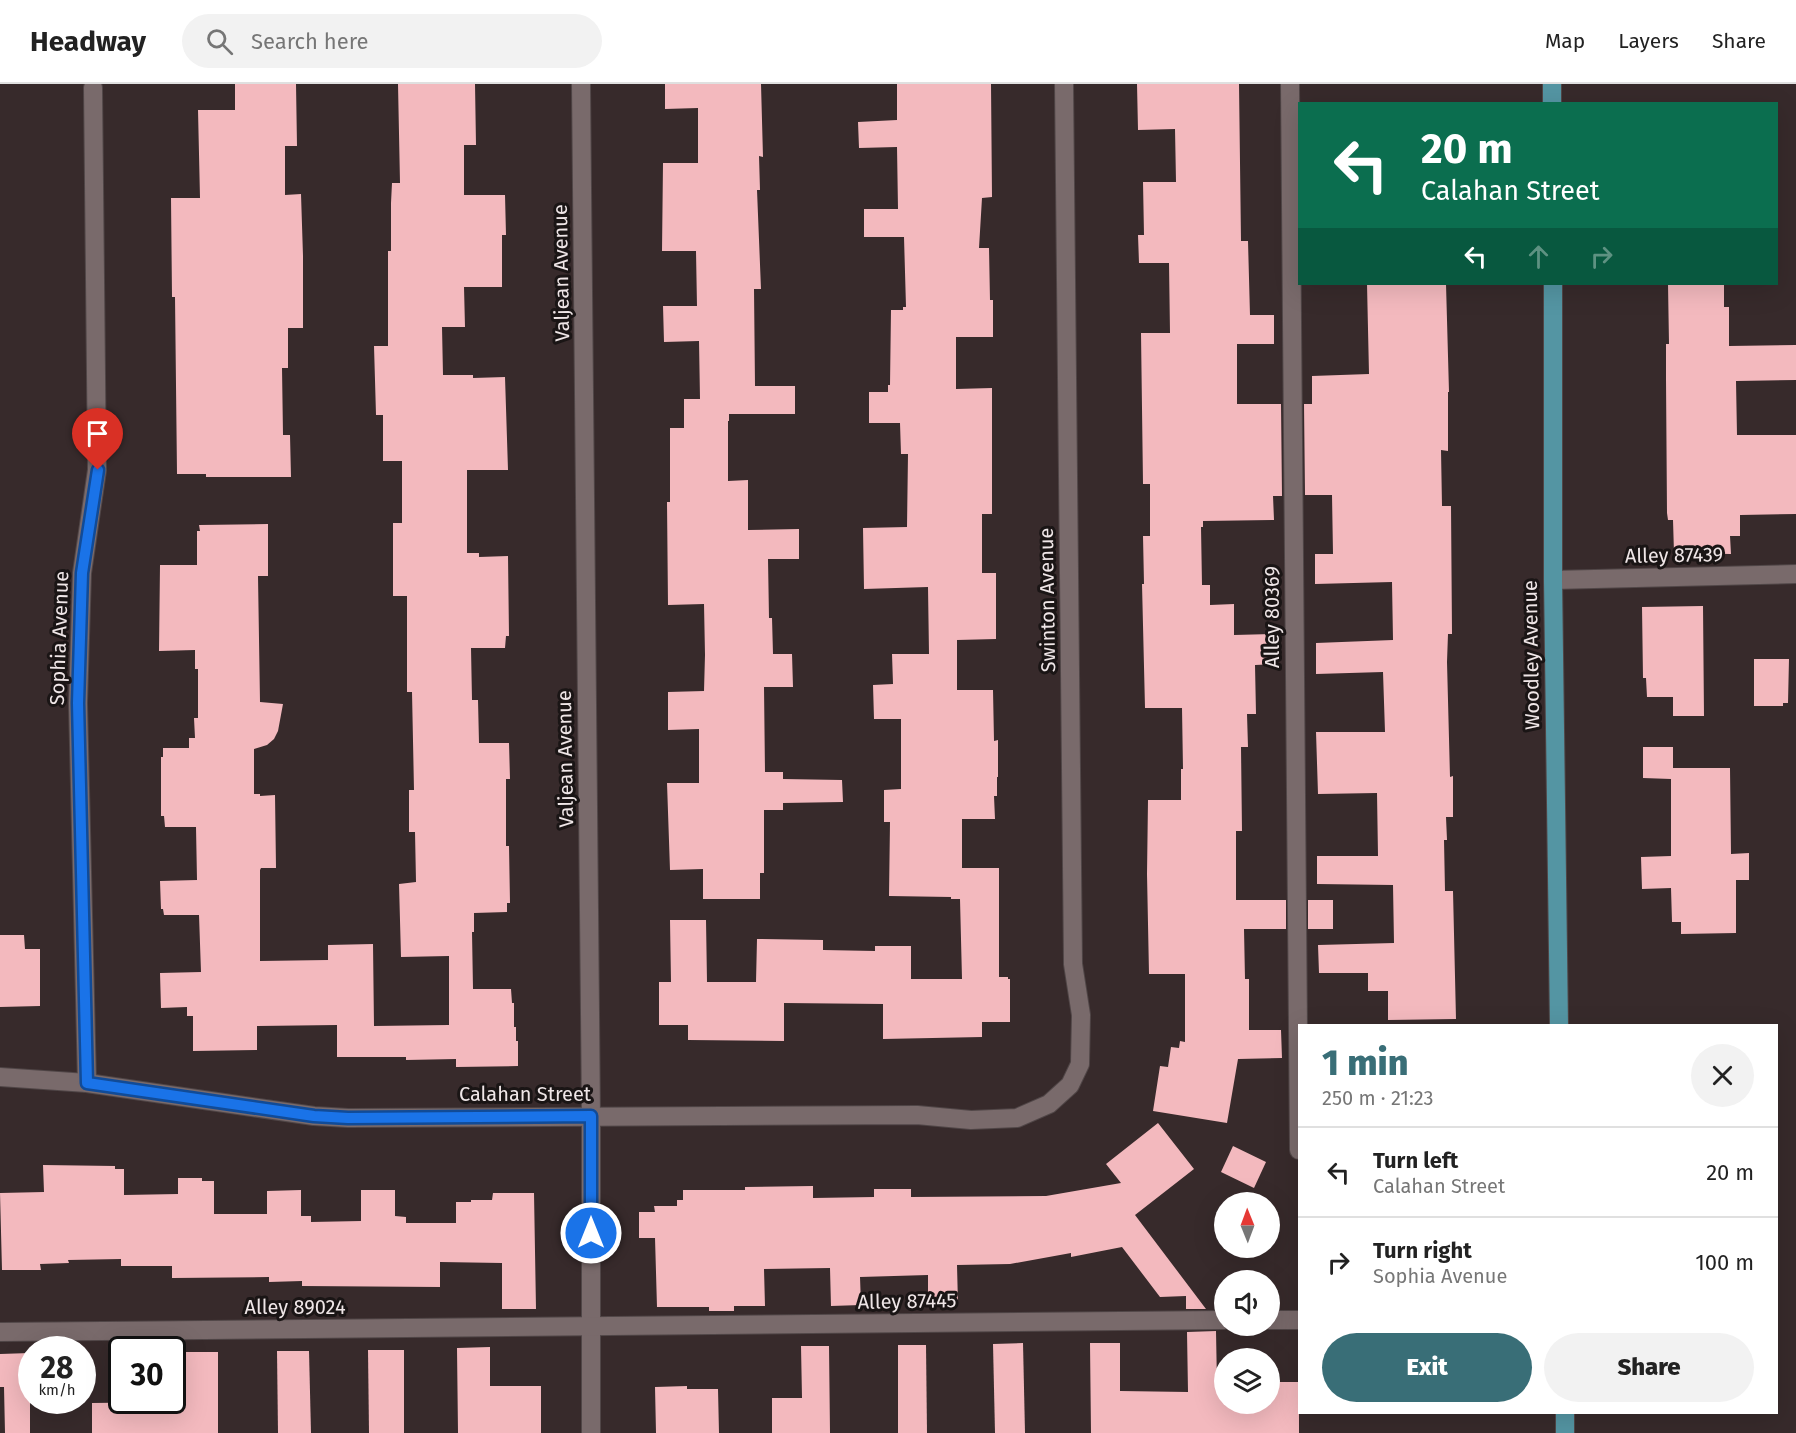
<!DOCTYPE html>
<html lang="en">
<head>
<meta charset="utf-8">
<style>
	body { margin:0; font-family:"Fira Sans",sans-serif; background:#f2f2f2; color:#222; height:100vh; display:flex; flex-direction:column; font-size:22px; white-space:nowrap }
	* { box-sizing:border-box; margin:0 }
	p { font-size:20px; color:#767676 }
	.icon { flex:none; width:33px; height:33px; fill:none; stroke:currentColor; stroke-width:2; stroke-linecap:round; stroke-linejoin:round }
	.map { position:relative; flex:1; overflow:hidden }
	.panel { position:absolute; left:1298px; top:940px; width:480px; height:390px; display:flex; flex-direction:column; background:#fff; border-radius:0px; box-shadow:0 6px 24px #0002 }
	.panel>* { flex:none }
	.guide { position:absolute; left:1298px; top:18px; width:480px; height:183px; border-radius:0px; box-shadow:0 6px 24px #0002; background:#0b6e4f; color:#fff; overflow:hidden }
	.needle { width:39px; rotate:359deg }
	.buttons { position:absolute; left:1214px; top:1108px; display:grid; gap:12px }
	.buttons a { display:grid; place-items:center; width:66px; height:66px; border-radius:50%; background:#fff; box-shadow:0 6px 24px #0002; font-size:30px }
	.speed { position:absolute; left:18px; top:1252px; display:flex; gap:12px; font-size:30px; font-weight:700; text-align:center }
	.speed>* { display:grid; place-content:center; width:78px; height:78px; border-radius:50%; background:#fff; box-shadow:0 6px 24px #0002; line-height:1 }
	.speed small { font-size:15px; font-weight:400 }
	.speed .limit { border:3px solid #111; border-radius:9px; background:#fff; color:#111 }
	.pin { position:absolute; display:grid; place-items:center; width:51px; height:51px; color:#fff; margin:-62px -26px; border-radius:50% 50% 50% 0; rotate:-45deg; box-shadow:0 0 6px #0007 }
	.pin .icon { rotate:45deg }
	.me { position:absolute; width:66px; margin:-33px; rotate:0deg; stroke-linejoin:round; filter:drop-shadow(0 0 4px #0008) }
	.turn { display:flex; align-items:center; gap:21px; height:126px; padding:0 24px; font-size:27px }
	.turn .icon { width:78px; height:78px; stroke-width:2.5 }
	.turn b { display:block; font-size:42px; line-height:51px }
	.lanes { display:flex; align-items:center; height:57px; padding:0 24px; background:#0003; justify-content:center; gap:30px; direction:ltr }
	.lanes .off { opacity:.35 }
	.round { display:grid; place-items:center; flex:none; width:63px; height:63px; border-radius:32px; background:#f2f2f2 }
	.overview { display:flex; align-items:center; justify-content:space-between; height:102px; padding:0 24px }
	h1 { font-size:36px; font-weight:800; line-height:45px; color:#396e77 }
	.button { display:flex; gap:12px; margin-top:auto; padding:12px 24px }
	.button a { flex:1; height:69px; border-radius:36px; background:#396e77; color:#fff; font-size:24px; font-weight:800; line-height:69px; text-align:center }
	.button a+a { background:#f2f2f2; color:#222 }
	ul { padding:0; list-style:none }
	li { display:flex; align-items:center; gap:18px; height:90px; padding:0 24px; border-top:2px solid #e0e0e0 }
	li div { flex:1 }
	li b { display:block; font-size:22px }
	li em { font-style:normal }
	header { display:flex; align-items:center; gap:36px; box-sizing:border-box; height:84px; padding:0 30px; background:#fff; border-bottom:2px solid #e0e0e0 }
	header strong { font-size:28px }
	nav { display:flex; gap:33px; margin-inline-start:auto; font-size:21px }
	.search { width:420px; height:54px; background:#f2f2f2; display:flex; align-items:center; gap:15px; box-sizing:border-box; padding:0 21px; border-radius:33px; color:#767676; font-size:22px }
	.map>svg:first-child { display:block }
	.building { fill:#f3b9be }
	.lines { fill:none; stroke-linecap:round; stroke-linejoin:round }
	.minor-casing { stroke:#504647; stroke-width:20 }
	.major-casing { stroke:#504647; stroke-width:20 }
	.minor { stroke:#796a6b; stroke-width:18 }
	.major { stroke:#5495a3; stroke-width:18 }
	.route-casing { stroke:#114b97; stroke-width:15 }
	.route { stroke:#1a73e8; stroke-width:10 }
	.labels { text-anchor:middle; dominant-baseline:central; stroke-width:6; stroke-linejoin:round; paint-order:stroke }
	.street-label { font-size:20px; fill:#efe6e7; stroke:#1a1515 }
</style>
</head>
<body>
<header>
<strong>Headway</strong>
<div class="search"><svg class="icon" aria-label="search" viewBox="0 0 24 24"><circle cx="10" cy="10" r="6"/><path d="M15 15l6 6"/></svg>Search here</div>
<nav><a>Map</a><a>Layers</a><a>Share</a></nav>
</header>
<div class="map">
<svg width="1796" height="1349" viewBox="0 0 1796 1349">
	<rect width="100%" height="100%" fill="#372a2b"/>
	<!-- building -->
	<g class="building">
		<path d="M235,0H296L297,62H285V111L301,110L303,172V244H288V284H282L283,351H290L291,393H206V390H177L175,213H172L171,114H200L198,26H235Z"/>
		<path d="M398,0H475L476,61H464V111H505L506,151H502V203H464L465,243H442L443,291H473V294L505,293L508,386H467V469H479V473L508,472L509,552H506L505,564H471L472,616H478L479,659H509L510,695H506V762H509L510,819H507V828L474,829V848H472L473,905H511L512,919H514V943H516V957H518V982L456,983V975L406,976V973H337V941L257,942V966L193,967V932H187V923L161,924L160,889L201,888L199,831H164L163,825H161L160,797L197,796L196,743H165L164,732H161V673H163V664H189V654H195L194,634H198V585H195V566L159,567L160,481H197V447H200L199,441L268,440V492H258L260,618L283,620L278,647L274,655L267,661L254,665V710H260V712L275,711L276,784H261L260,786V877L328,876V861L373,860L374,942L449,941V872L401,873L399,800L416,798L415,748H409V706H414L412,608H407V512H393V439H402V377H383V331H376L374,262H388V167H391V119L392,99H400Z"/>
		<path d="M665,0H761L763,73L759,72L760,106H757L761,205H754L755,302H795V330H729V337H728V397L748,396V446L799,445V475H768L769,534H772L773,570H792L793,603H764L765,688H783V695L842,696L843,718L783,719V726H764V789H760V815H703V785L670,786L667,699H699V645L668,646V608L704,607L705,571L704,520L668,521L667,418H670V344H684V315H700L699,257L664,258L663,222H697L696,167H662L663,79H698V24L665,25Z"/>
		<path d="M897,0H991L992,113L982,114L979,164H989L990,216H993V253H956V305L992,304V430H982V489H996V555L957,556V606H993L994,657L998,656V693H997V712H994L995,735H962V784H999V893H1008V895H1010V938H982V953L883,955V920L784,919V957L688,956V941H659V898H671L670,836H706L707,898H756L757,855L823,856V866L875,867V862H911V895H962L960,815H951V813L889,812L890,738H884V706L901,705V635H874L873,601L893,600L892,570H929L928,503L864,505L863,444L907,443L908,370H901L900,339H869V308H888V301H890L891,226H903V223H906L904,153H864V125H898L897,63L859,64L858,38L897,36Z"/>
		<path d="M1137,0H1239L1241,157H1248L1250,231H1274V260H1237V320H1281L1282,412H1273L1274,436L1203,437V443H1201L1202,501H1210V521L1234,520V551L1275,550V580L1255,581L1256,630H1247L1248,663H1241L1242,747H1236V816H1286V845H1244L1245,895H1249V946H1281L1282,974L1238,975L1227,1039L1153,1027L1160,982L1168,983L1171,963L1179,964L1180,957L1185,958V890H1149L1147,790L1148,716H1181V685H1183L1182,624H1145L1142,500H1144L1143,452H1150V400H1143L1141,249H1170L1169,179H1139L1138,151H1144L1143,98H1176L1175,45L1138,46Z"/>
		<path d="M1367,200H1446L1449,308H1448V367L1441,366L1442,422H1451L1452,550H1448L1447,578L1450,693L1453,692V733H1446L1447,756H1444L1445,807H1453L1456,935L1388,936V907H1368V889H1319L1318,861L1394,859L1393,801L1317,800V772H1378L1377,709L1318,710L1316,648H1385L1383,588L1316,590V559L1393,556L1392,498L1315,500V470H1333L1332,411H1305L1304,320H1312V292L1369,290Z"/>
		<path d="M1668,200H1724V223H1729V262L1796,261V296L1736,297L1737,351H1796V430L1740,431V452H1730L1731,470L1674,469L1673,436H1668L1667,429L1666,295V260H1669Z"/>
		<path d="M1703,522L1704,632H1673V613H1647L1646,594H1643L1642,523Z"/>
		<path d="M1754,575H1789L1788,619H1783V622H1754Z"/>
		<path d="M1643,663H1673V684H1730L1731,770L1749,769V796H1736V849L1681,850V838H1672L1671,804L1642,805L1641,773L1671,772V695L1643,694Z"/>
		<rect x="1308" y="816" width="25" height="29"/>
		<path d="M0,851H24L25,865H40V922L0,923Z"/>
		<path d="M1158,1039L1194,1085L1135,1131L1206,1225H1186V1212L1160,1213L1122,1163L1071,1173V1169L1010,1180L957,1181L958,1220L928,1221V1191L860,1193L861,1221L831,1222L830,1184L764,1185L765,1222H734V1227H709V1223H657L655,1154H639V1128H655L654,1122H677V1116H683V1106H745V1103L813,1102V1114L874,1113V1105H911V1113L1046,1112L1121,1099L1106,1080Z"/>
		<path d="M1233,1062L1266,1078L1254,1104L1221,1088Z"/>
		<path d="M43,1081L115,1082V1085H124V1111L178,1110V1094H202V1097H214V1130H267V1107L301,1106V1132H311V1138L361,1137V1106H395V1132L406,1133V1139H456V1118H471V1116H492L493,1109H534L536,1225H502V1179L440,1178V1203L302,1202V1197L269,1198V1193L172,1194V1182H121V1175L68,1176L69,1179L40,1180L41,1186H2L0,1109L44,1108Z"/>
		<path d="M1216,1247L1217,1301H1224V1320H1269V1298H1299V1349H1091L1090,1259H1120V1307L1188,1308L1187,1248Z"/>
		<path d="M1023,1259L1025,1349H995L993,1260Z"/>
		<path d="M898,1261H926L927,1349H898Z"/>
		<path d="M801,1262H829L830,1349H772V1314H802Z"/>
		<path d="M490,1263V1302H541V1349H458L457,1264Z"/>
		<path d="M368,1266H404V1349H369Z"/>
		<path d="M277,1267H309L311,1349H278Z"/>
		<path d="M172,1268H218V1349H92V1319L172,1318Z"/>
		<path d="M30,1269V1349H5L4,1303H0V1270Z"/>
		<path d="M687,1302V1305H718L719,1349H656L655,1303Z"/>
	</g>
	<g class="lines">
		<defs>
			<g id="minor">
				<path d="M581,0L591,1032V1349"/>
				<path d="M1290,0L1299,1066"/>
				<path d="M1553,496L1796,490"/>
				<path d="M0,993L87,999L314,1032L348,1034L917,1031L971,1036L1017,1034L1049,1020L1070,1001L1080,980L1081,931L1073,880L1064,0"/>
				<path d="M87,999L78,619L82,489L97,386L93,4"/>
				<path d="M1269,1236H1299"/>
				<path d="M0,1248L1224,1236"/>
			</g>
			<g id="major">
				<path d="M1552,0V20"/>
				<path d="M1553,200V496L1559,942"/>
				<path d="M1565,1329V1349"/>
			</g>
		</defs>
		<!-- minor casing -->
		<use href="#minor" class="minor-casing"/>
		<!-- major casing -->
		<use href="#major" class="major-casing"/>
		<!-- minor -->
		<use href="#minor" class="minor"/>
		<!-- major -->
		<use href="#major" class="major"/>
	</g>
	<g class="lines">
		<defs>
			<path id="route" d="M98,386L82,489L78,619L87,999L314,1032L348,1034L591,1032V1149"/>
		</defs>
		<!-- route casing -->
		<use href="#route" class="route-casing"/>
		<!-- route -->
		<use href="#route" class="route"/>
	</g>
	<g class="labels">
		<!-- street labels -->
		<g class="street-label">
			<text transform="translate(561 189) rotate(-91)">Valjean Avenue</text>
			<text transform="translate(1674 471) rotate(-1)">Alley 87439</text>
			<text transform="translate(1047 516) rotate(-91)">Swinton Avenue</text>
			<text transform="translate(1272 533) rotate(-90)">Alley 80369</text>
			<text transform="translate(59 554) rotate(-88)">Sophia Avenue</text>
			<text transform="translate(1531 571) rotate(-91)">Woodley Avenue</text>
			<text transform="translate(565 675) rotate(-91)">Valjean Avenue</text>
			<text x="525" y="1010">Calahan Street</text>
			<text transform="translate(907 1217) rotate(-1)">Alley 87445</text>
			<text x="295" y="1223">Alley 89024</text>
		</g>
	</g>
</svg>
<div class="buttons">
<a><svg class="needle" viewBox="-14 -14 28 28"><path d="M0-13l5 13h-10z" fill="#e53935"/><path d="M0 13l5-13h-10z" fill="#767676"/></svg></a>
<a><svg class="icon" aria-label="sound" viewBox="0 0 24 24"><path d="M4 9h4l5-4v14l-5-4H4zM17 9q2 3 0 6"/></svg></a>
<a><svg class="icon" aria-label="layers" viewBox="0 0 24 24"><path d="M12 4l9 5-9 5-9-5zM3 14l9 5 9-5"/></svg></a>
</div>
<div class="speed"><div>28<small>km/h</small></div><div class="limit">30</div></div>
<div class="pin" style="left:98px;top:386px;background:#d93025"><svg class="icon" aria-label="arrive" viewBox="0 0 24 24"><path d="M6 21V4h12l-3 4 3 4H6"/></svg></div>
<svg class="me" style="left:591px;top:1149px" viewBox="-20 -20 40 40"><circle r="17" fill="#1a73e8" stroke="#fff" stroke-width="3"/><path d="M0-11L8 9 0 5-8 9z" fill="#fff"/></svg>
<div class="guide">
<div class="turn"><svg class="icon" aria-label="left" viewBox="0 0 24 24"><path d="M17 20v-9H6M10 6l-5 5 5 5"/></svg><div><b>20 m</b>Calahan Street</div></div>
<div class="lanes"><svg class="icon" aria-label="left" viewBox="0 0 24 24"><path d="M17 20v-9H6M10 6l-5 5 5 5"/></svg><svg class="icon off" aria-label="ahead" viewBox="0 0 24 24"><path d="M12 20V5M6 11l6-6 6 6"/></svg><svg class="icon off" aria-label="right" viewBox="0 0 24 24"><path d="M7 20v-9h11M14 6l5 5-5 5"/></svg></div>
</div>
<section class="panel">
<div class="overview"><div><h1>1 min</h1><p>250 m · 21:23</p></div><a class="round"><svg class="icon" aria-label="close" viewBox="0 0 24 24"><path d="M6 6l12 12M18 6L6 18"/></svg></a></div>
<ul>
<li><svg class="icon" aria-label="left" viewBox="0 0 24 24"><path d="M17 20v-9H6M10 6l-5 5 5 5"/></svg><div><b>Turn left</b><p>Calahan Street</p></div><em>20 m</em></li>
<li><svg class="icon" aria-label="right" viewBox="0 0 24 24"><path d="M7 20v-9h11M14 6l5 5-5 5"/></svg><div><b>Turn right</b><p>Sophia Avenue</p></div><em>100 m</em></li>
</ul>
<div class="button"><a>Exit</a><a>Share</a></div>
</section>
</div>
</body>
</html>
